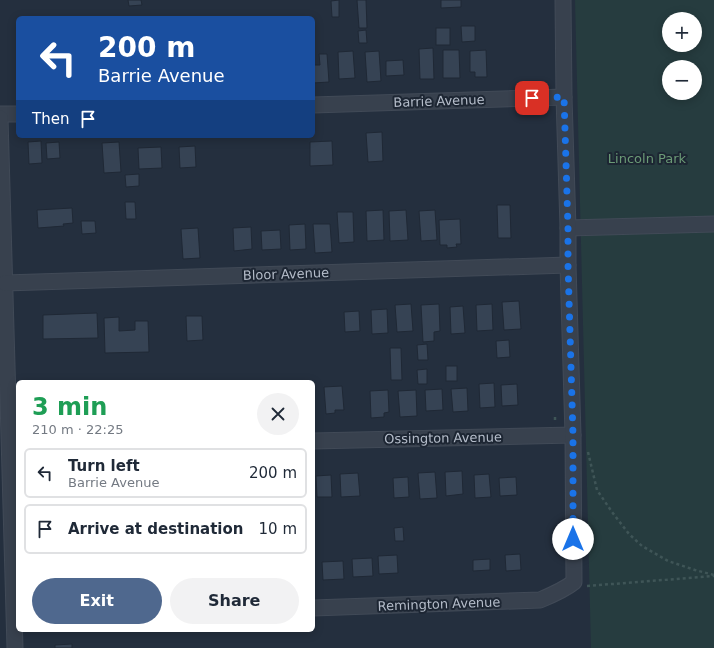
<!DOCTYPE html>
<html lang="en">
<head>
<meta charset="utf-8">
<style>
	body { margin:0; font-family:"DejaVu Sans",sans-serif; background:#f2f2f3; color:#1f2937; height:100vh; display:flex; flex-direction:column; font-size:15px; white-space:nowrap }
	* { box-sizing:border-box; margin:0 }
	p { font-size:13px; color:#747a83 }
	.icon { flex:none; width:22px; height:22px; fill:none; stroke:currentColor; stroke-width:2; stroke-linecap:round; stroke-linejoin:round }
	.map { position:relative; flex:1; overflow:hidden }
	.sheet { position:absolute; left:16px; top:380px; width:299px; height:252px; display:flex; flex-direction:column; background:#fff; border-radius:6px; box-shadow:0 2px 10px #0003 }
	.sheet>* { flex:none }
	.top-card { position:absolute; left:16px; top:16px; width:299px; height:122px; border-radius:6px; box-shadow:0 2px 10px #0003; background:#1a4fa0; color:#fff; overflow:hidden }
	.fabs { position:absolute; left:662px; top:12px; display:grid; gap:8px }
	.fabs a { display:grid; place-items:center; width:40px; height:40px; border-radius:50%; background:#fff; box-shadow:0 2px 10px #0003; font-size:20px }
	.pin { position:absolute; display:grid; place-items:center; width:34px; height:34px; color:#fff; margin:-17px; border-radius:8px; box-shadow:0 2px 6px #0006 }
	.me { position:absolute; width:44px; margin:-22px; rotate:0deg; stroke-linejoin:round; filter:drop-shadow(0 0 3px #0008) }
	.turn { display:flex; align-items:center; gap:14px; height:84px; padding:0 16px; font-size:18px }
	.turn .icon { width:52px; height:52px; stroke-width:2.5 }
	.turn b { display:block; font-size:28px; line-height:34px }
	.then { display:flex; align-items:center; height:38px; padding:0 16px; background:#0003; gap:8px; font-size:15px }
	.round { display:grid; place-items:center; flex:none; width:42px; height:42px; border-radius:21px; background:#f2f2f3 }
	.overview { display:flex; align-items:center; justify-content:space-between; height:68px; padding:0 16px }
	h1 { font-size:24px; font-weight:700; line-height:30px; color:#1e9e55 }
	.primary-button { display:flex; gap:8px; margin-top:auto; padding:8px 16px }
	.primary-button a { flex:1; height:46px; border-radius:24px; background:#4f688e; color:#fff; font-size:16px; font-weight:700; line-height:46px; text-align:center }
	.primary-button a+a { background:#f2f2f3; color:#1f2937 }
	ul { padding:0; list-style:none }
	li { display:flex; align-items:center; gap:12px; height:50px; margin:0 8px 6px; padding:0 8px; border:2px solid #e0e1e3; border-radius:6px }
	li div { flex:1 }
	li b { display:block; font-size:15px }
	li em { font-style:normal }
	.map>svg:first-child { display:block }
	.green { fill:#263c3f; fill-rule:evenodd }
	.building { fill:#364354; stroke:#1f2835 }
	.lines { fill:none; stroke-linecap:round; stroke-linejoin:round }
	.minor-casing { stroke:#414a57; stroke-width:17 }
	.path { stroke:#3f5557; stroke-width:2.5; stroke-dasharray:3 3; stroke-linecap:butt }
	.minor { stroke:#38414e; stroke-width:15 }
	.route { stroke:#1a73e8; stroke-width:7; stroke-dasharray:0 12.6 }
	.labels { text-anchor:middle; dominant-baseline:central; stroke-width:4; stroke-linejoin:round; paint-order:stroke }
	.street-label { font-size:13px; fill:#b4bcc9; stroke:#1d2633 }
	.park-label { font-size:13px; fill:#6b9a76; stroke:#1d2633 }
</style>
</head>
<body>
<div class="map">
<svg width="714" height="648" viewBox="0 0 714 648">
	<rect width="100%" height="100%" fill="#242f3e"/>
	<!-- green -->
	<path class="green" d="M575,0H714V648H591ZM669,19H695V45H669ZM669,67H695V93H669Z"/>
	<!-- building -->
	<g class="building">
		<path d="M128,0H141L142,5L129,6Z"/>
		<path d="M339,0V17H332L331,1Z"/>
		<path d="M357,0H366L367,28H359Z"/>
		<path d="M441,0H461V7L441,8Z"/>
		<path d="M461,26H475V41L462,42Z"/>
		<rect x="436" y="28" width="14" height="17"/>
		<path d="M366,30L367,43H359L358,31Z"/>
		<path d="M433,48L434,79H420L419,49Z"/>
		<path d="M443,50H459L460,78H443Z"/>
		<path d="M486,50L487,77H475V72H470V51Z"/>
		<path d="M353,51L355,78L339,79L338,52Z"/>
		<path d="M379,51L381,81L367,82L365,52Z"/>
		<path d="M319,54H327L329,82L313,83V65H320Z"/>
		<path d="M403,60L404,75L386,76V61Z"/>
		<path d="M382,132L383,161L368,162L366,133Z"/>
		<path d="M41,141L42,163L29,164L28,142Z"/>
		<path d="M332,141L333,165L310,166V142Z"/>
		<path d="M59,142L60,158L47,159L46,143Z"/>
		<path d="M119,142L121,172L104,173L102,143Z"/>
		<path d="M195,146L196,167L180,168L179,147Z"/>
		<path d="M161,147L162,168L139,169L138,148Z"/>
		<path d="M139,174V186L126,187L125,175Z"/>
		<path d="M125,202H135L136,219H126Z"/>
		<path d="M497,205H510L511,238H498Z"/>
		<path d="M72,208L73,223L63,224L64,226L38,228L37,210Z"/>
		<path d="M383,210L384,240L367,241L366,211Z"/>
		<path d="M406,210L408,240L390,241L389,211Z"/>
		<path d="M435,210L437,240L421,241L419,211Z"/>
		<path d="M337,212H353L354,242L339,243Z"/>
		<path d="M460,219L461,244H456L457,247L447,248V245H440L439,220Z"/>
		<path d="M81,221H95L96,233L82,234Z"/>
		<path d="M305,224L306,249L290,250L289,225Z"/>
		<path d="M313,224H330L332,252L315,253Z"/>
		<path d="M251,227L252,249L234,251L233,228Z"/>
		<path d="M198,228L200,258L183,259L181,229Z"/>
		<path d="M280,230L281,249L262,250L261,231Z"/>
		<path d="M519,301L521,329L504,330L502,302Z"/>
		<path d="M411,304L413,331L397,332L395,305Z"/>
		<path d="M439,304L440,331L434,332V341L423,342L421,305Z"/>
		<path d="M492,304L493,330L477,331L476,305Z"/>
		<path d="M463,306L465,333L451,334L450,307Z"/>
		<path d="M387,309L388,333L372,334L371,310Z"/>
		<path d="M359,311L360,331L345,332L344,312Z"/>
		<path d="M97,313L98,338L43,339V315Z"/>
		<path d="M186,316H202L203,340L187,341Z"/>
		<path d="M119,317V331L135,330V321H148L149,352L105,353L104,318Z"/>
		<path d="M509,340L510,357L497,358L496,341Z"/>
		<path d="M427,344L428,360H418L417,345Z"/>
		<path d="M390,348H401L402,380H391Z"/>
		<rect x="446" y="366" width="11" height="15"/>
		<path d="M427,369V384H418L417,370Z"/>
		<path d="M494,383L495,407L480,408L479,384Z"/>
		<path d="M517,384L518,405L502,406L501,385Z"/>
		<path d="M342,386L344,410H335V413L326,414L324,387Z"/>
		<path d="M467,388L468,411L453,412L451,389Z"/>
		<path d="M442,389L443,410L426,411L425,390Z"/>
		<path d="M388,390L389,412L384,413V417L371,418L370,391Z"/>
		<path d="M416,390L417,416L400,417L398,391Z"/>
		<path d="M462,471L463,494L446,496L445,472Z"/>
		<path d="M435,472L437,498L420,499L418,473Z"/>
		<path d="M358,473L360,496L341,497L340,474Z"/>
		<path d="M489,474L491,497L475,498L474,475Z"/>
		<path d="M331,475L332,497H317L316,476Z"/>
		<path d="M408,477L409,497L394,498L393,478Z"/>
		<path d="M516,477L517,495L500,496L499,478Z"/>
		<path d="M403,527L404,541H395L394,528Z"/>
		<path d="M520,554L521,570L506,571L505,555Z"/>
		<path d="M397,555L398,573L379,574L378,556Z"/>
		<path d="M372,558L373,576L353,577L352,559Z"/>
		<path d="M490,559V570L473,571V560Z"/>
		<path d="M343,561L344,579L323,580L322,562Z"/>
		<path d="M72,644V648H55V645Z"/>
	</g>
	<g class="lines">
		<defs>
			<g id="minor">
				<path d="M313,105L564,97"/>
				<path d="M0,114H18"/>
				<path d="M0,118L15,648"/>
				<path d="M568,228L714,224"/>
				<path d="M5,283L568,265"/>
				<path d="M313,441L573,435"/>
				<path d="M313,608L540,600C552,595 564,590 574,582L573,435L568,265V228L564,97L563,0"/>
			</g>
		</defs>
		<!-- minor casing -->
		<use href="#minor" class="minor-casing"/>
		<!-- path -->
		<g class="path">
			<path d="M555,417V423"/>
			<path d="M588,452L597,490L612,512L629,534L642,546L668,561L695,570L714,575"/>
			<path d="M587,586L714,576"/>
		</g>
		<!-- minor -->
		<use href="#minor" class="minor"/>
	</g>
	<g class="lines">
		<!-- route -->
		<path class="route" d="M532,98L564,97L568,228V265L573,435V539"/>
	</g>
	<g class="labels">
		<!-- street labels -->
		<g class="street-label">
			<text transform="translate(439 101) rotate(-2)">Barrie Avenue</text>
			<text transform="translate(286 274) rotate(-2)">Bloor Avenue</text>
			<text transform="translate(443 438) rotate(-1)">Ossington Avenue</text>
			<text transform="translate(439 604) rotate(-2)">Remington Avenue</text>
		</g>
		<!-- park labels -->
		<g class="park-label">
			<text x="647" y="158">Lincoln Park</text>
		</g>
	</g>
</svg>
<div class="fabs">
<a>+</a>
<a>−</a>
</div>
<div class="pin" style="left:532px;top:98px;background:#d93025"><svg class="icon" aria-label="arrive" viewBox="0 0 24 24"><path d="M6 21V4h12l-3 4 3 4H6"/></svg></div>
<svg class="me" style="left:573px;top:539px" viewBox="-20 -20 40 40"><circle r="19" fill="#fff"/><path d="M0-13L10 11 0 6-10 11z" fill="#1a73e8"/></svg>
<div class="top-card">
<div class="turn"><svg class="icon" aria-label="left" viewBox="0 0 24 24"><path d="M17 20v-9H6M10 6l-5 5 5 5"/></svg><div><b>200 m</b>Barrie Avenue</div></div>
<div class="then">Then<svg class="icon" aria-label="arrive" viewBox="0 0 24 24"><path d="M6 21V4h12l-3 4 3 4H6"/></svg></div>
</div>
<section class="sheet">
<div class="overview"><div><h1>3 min</h1><p>210 m · 22:25</p></div><a class="round"><svg class="icon" aria-label="close" viewBox="0 0 24 24"><path d="M6 6l12 12M18 6L6 18"/></svg></a></div>
<ul>
<li><svg class="icon" aria-label="left" viewBox="0 0 24 24"><path d="M17 20v-9H6M10 6l-5 5 5 5"/></svg><div><b>Turn left</b><p>Barrie Avenue</p></div><em>200 m</em></li>
<li><svg class="icon" aria-label="arrive" viewBox="0 0 24 24"><path d="M6 21V4h12l-3 4 3 4H6"/></svg><div><b>Arrive at destination</b></div><em>10 m</em></li>
</ul>
<div class="primary-button"><a>Exit</a><a>Share</a></div>
</section>
</div>
</body>
</html>
